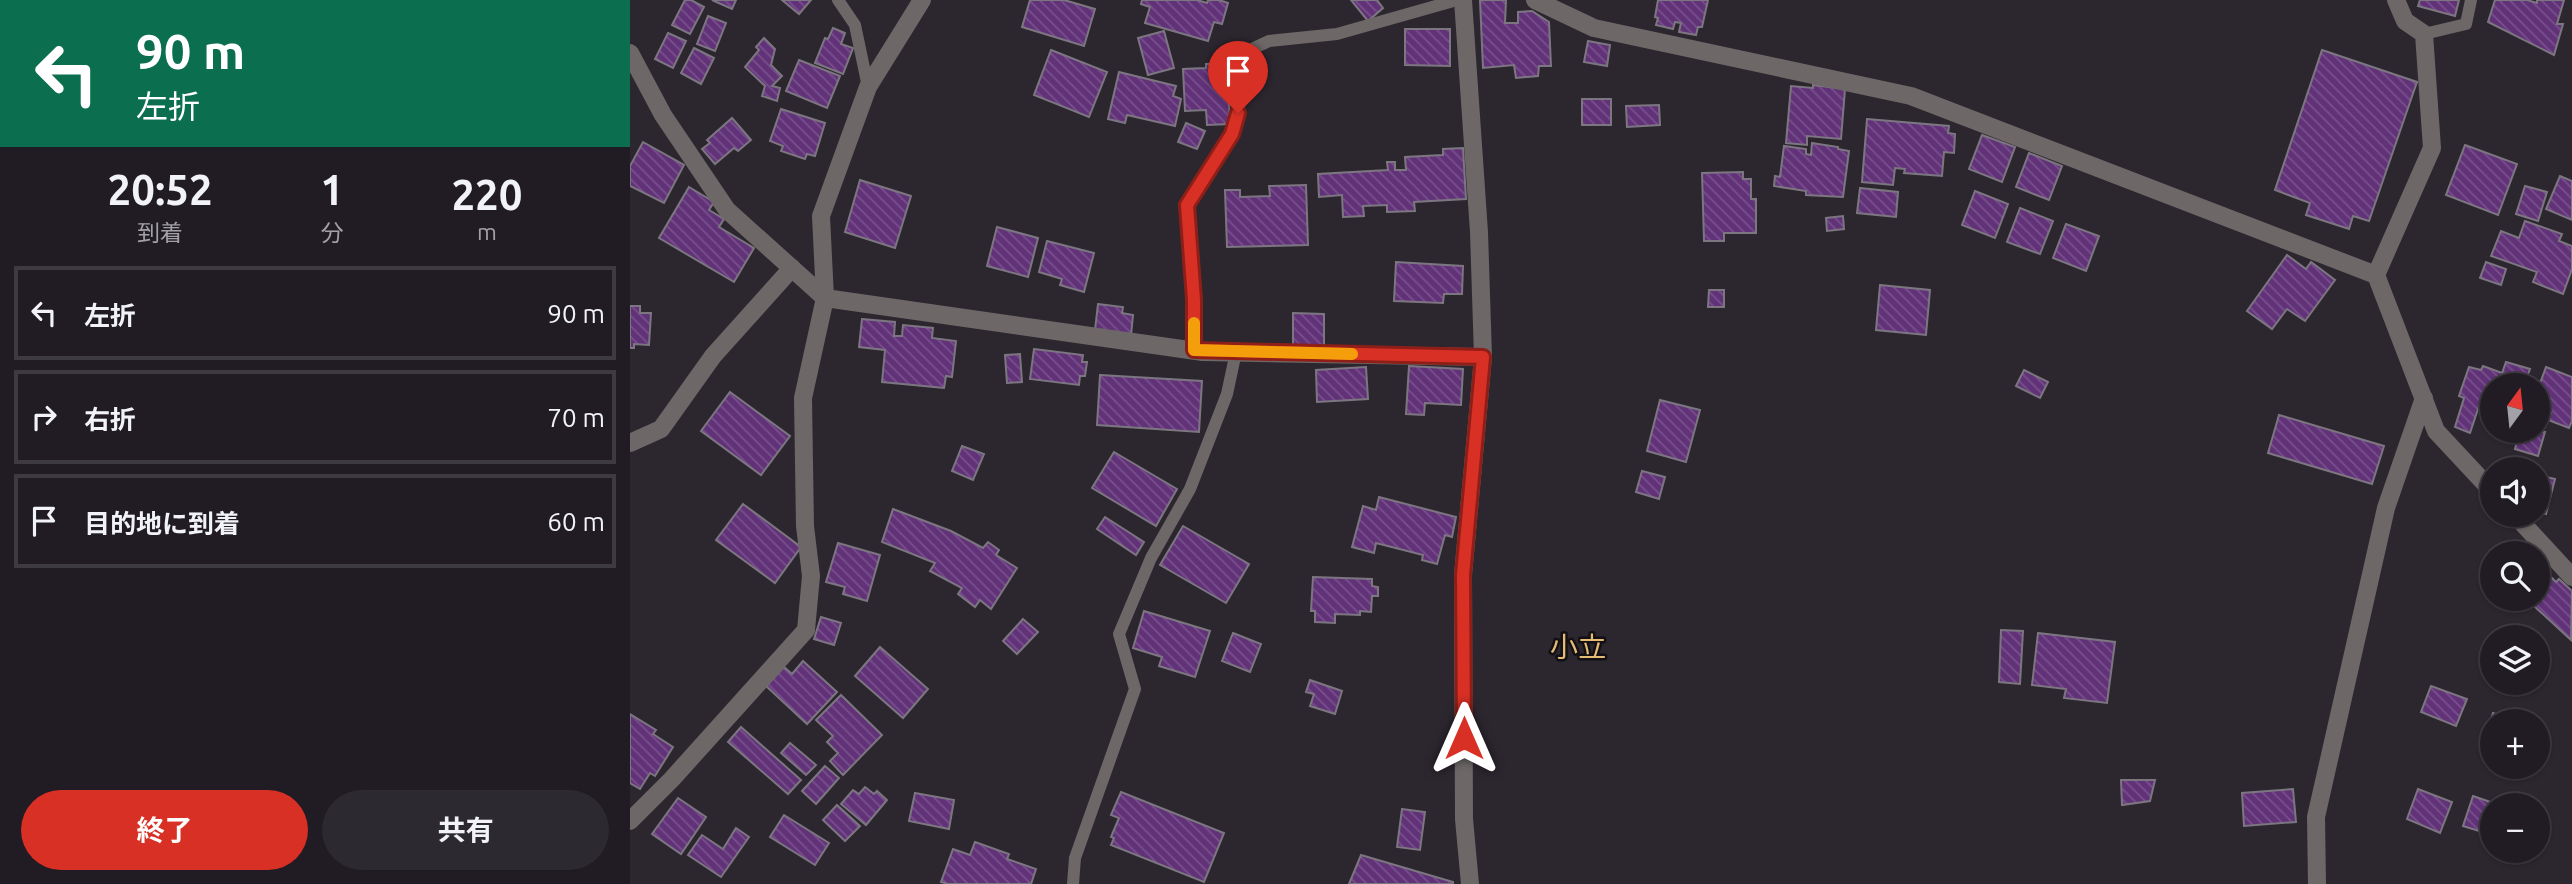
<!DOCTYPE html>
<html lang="ja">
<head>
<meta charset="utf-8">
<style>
	body { margin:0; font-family:Ubuntu,"Noto Sans JP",sans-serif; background:#2d2930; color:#f1f3f6; height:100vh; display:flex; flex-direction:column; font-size:26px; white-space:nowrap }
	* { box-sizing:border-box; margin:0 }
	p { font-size:23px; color:#a2a1a6 }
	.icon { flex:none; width:38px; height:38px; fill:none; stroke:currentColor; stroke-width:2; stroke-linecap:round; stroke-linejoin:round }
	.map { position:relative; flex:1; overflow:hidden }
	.details { display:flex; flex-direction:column; background:#211c23; width:630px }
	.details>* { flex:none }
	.banner { background:#0b6e4f; color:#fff; overflow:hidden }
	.needle { width:46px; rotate:15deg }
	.tools { position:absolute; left:1850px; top:373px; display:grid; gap:14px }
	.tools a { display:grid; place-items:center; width:70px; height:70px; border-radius:50%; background:#211c23; box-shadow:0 2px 5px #0004,0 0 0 2px #3e3a41; font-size:35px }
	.pin { position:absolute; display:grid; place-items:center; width:60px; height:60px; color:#fff; margin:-72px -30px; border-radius:50% 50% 50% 0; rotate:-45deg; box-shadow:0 0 7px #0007 }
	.pin .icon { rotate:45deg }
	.me { position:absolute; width:77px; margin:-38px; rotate:0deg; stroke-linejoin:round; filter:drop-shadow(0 0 5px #0008) }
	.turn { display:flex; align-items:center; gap:24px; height:147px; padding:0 21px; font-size:32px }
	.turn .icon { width:91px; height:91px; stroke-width:2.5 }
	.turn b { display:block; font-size:49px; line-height:60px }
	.eta { display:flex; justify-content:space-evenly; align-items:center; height:119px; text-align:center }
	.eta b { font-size:42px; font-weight:700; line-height:49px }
	.cta { display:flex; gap:14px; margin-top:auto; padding:14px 21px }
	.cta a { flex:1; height:80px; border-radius:42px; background:#d93025; color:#fff; font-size:28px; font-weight:700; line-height:80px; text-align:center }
	.cta a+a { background:#2d2930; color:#f1f3f6 }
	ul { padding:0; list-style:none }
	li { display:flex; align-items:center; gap:21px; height:94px; margin:0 14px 10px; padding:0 7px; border:4px solid #3e3a41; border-radius:0px }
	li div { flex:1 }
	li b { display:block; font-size:26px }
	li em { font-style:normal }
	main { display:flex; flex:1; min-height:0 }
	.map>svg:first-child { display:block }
	.building { fill:url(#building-back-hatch); stroke:#7c7680; stroke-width:2 }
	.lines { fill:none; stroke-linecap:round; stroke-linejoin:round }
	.lane { stroke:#6d6767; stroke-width:12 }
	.street { stroke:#6d6767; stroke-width:18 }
	.route-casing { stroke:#8d1f18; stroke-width:18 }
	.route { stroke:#d93025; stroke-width:12 }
	.slow { stroke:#f59e0b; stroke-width:12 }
	.labels { text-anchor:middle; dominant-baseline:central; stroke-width:5; stroke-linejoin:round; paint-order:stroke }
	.quarter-label { font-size:28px; fill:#e5bb76; stroke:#131014 }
</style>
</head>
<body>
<main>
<section class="details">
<div class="banner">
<div class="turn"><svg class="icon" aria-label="left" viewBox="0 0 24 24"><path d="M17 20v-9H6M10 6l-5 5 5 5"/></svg><div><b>90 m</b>左折</div></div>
</div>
<div class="eta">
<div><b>20:52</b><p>到着</p></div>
<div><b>1</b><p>分</p></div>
<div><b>220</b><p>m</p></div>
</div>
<ul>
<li><svg class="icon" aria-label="left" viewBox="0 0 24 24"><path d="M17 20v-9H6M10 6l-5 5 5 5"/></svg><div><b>左折</b></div><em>90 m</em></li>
<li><svg class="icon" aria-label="right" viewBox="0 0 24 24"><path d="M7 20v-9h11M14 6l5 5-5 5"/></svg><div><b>右折</b></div><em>70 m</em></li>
<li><svg class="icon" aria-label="arrive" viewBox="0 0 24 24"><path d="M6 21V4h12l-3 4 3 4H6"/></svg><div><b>目的地に到着</b></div><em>60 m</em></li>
</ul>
<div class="cta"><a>終了</a><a>共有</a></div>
</section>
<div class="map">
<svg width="1942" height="884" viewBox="0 0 1942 884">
	<defs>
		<pattern id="building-back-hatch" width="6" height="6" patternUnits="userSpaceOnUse" patternTransform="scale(1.75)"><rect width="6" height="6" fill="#613278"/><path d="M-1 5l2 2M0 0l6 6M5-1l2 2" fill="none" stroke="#78508c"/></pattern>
	</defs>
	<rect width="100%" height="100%" fill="#2c262f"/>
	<!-- building -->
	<g class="building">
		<path d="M55,0H61L74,7L60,34L42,25Z"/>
		<path d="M82,0H106L102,9Z"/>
		<path d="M152,0H181L169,14Z"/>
		<path d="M400,0H434L465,9L454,46L392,27Z"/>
		<path d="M512,0H567L577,3L578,0H589L598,3L592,24L584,22L578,41L515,23L520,7L511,4Z"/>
		<path d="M721,0H747L753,8L738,21Z"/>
		<path d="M850,0H876L875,23H888V12L902,11L919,22L921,66H909L908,76L886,78L884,65L853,68Z"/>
		<path d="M1028,0H1078L1072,27H1068L1066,35L1049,32L1051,23L1045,22L1043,29L1026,25L1028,18L1025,17Z"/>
		<path d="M1790,0H1829L1825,16L1788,6Z"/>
		<path d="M1865,0H1897L1907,3V0H1934L1927,24H1933L1924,55L1858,22Z"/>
		<path d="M78,16L96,23L85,51L67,44Z"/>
		<path d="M203,28L215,33L211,44L223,48L213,74L185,63L195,38L198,39Z"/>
		<path d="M775,29H820V66L775,65Z"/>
		<path d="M534,31L544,68L518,75L508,38Z"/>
		<path d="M38,33L56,41L43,68L25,59Z"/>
		<path d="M134,38L145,49L141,65L152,76L142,86L150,88L147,101L132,96L135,86L115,67L129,50L126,47Z"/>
		<path d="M958,41L980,45L977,66L954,62Z"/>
		<path d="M64,48L84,58L71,84L51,73Z"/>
		<path d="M421,50L477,72L459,117L404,95Z"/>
		<path d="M1692,50L1787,82L1739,221L1723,216L1719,229L1676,215L1680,203L1645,190Z"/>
		<path d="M169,60L210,76L197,108L156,91Z"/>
		<path d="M597,63L600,124L577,125L576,110L555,111L553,69L576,68V64Z"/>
		<path d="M489,72L546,86L543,96L551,99L545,126L497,115L495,123L478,119Z"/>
		<path d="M1183,85L1215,89L1211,139L1177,136V145L1156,143L1161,86L1183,88Z"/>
		<rect x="952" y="99" width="29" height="26"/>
		<path d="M1029,105L1030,125L997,127L996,106Z"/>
		<path d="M151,109L195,123L185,156L177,154L175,159L151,151L153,146L140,141Z"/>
		<path d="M102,118L121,140L108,151L104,148L85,164L72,149L80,143L77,140Z"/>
		<path d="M1237,119L1319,126L1318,133L1325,134L1324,153L1314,152L1312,176L1274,173L1275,169L1265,168L1263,185L1232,182Z"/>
		<path d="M556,123L575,131L567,149L548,142Z"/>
		<path d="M1352,135L1385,147L1372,182L1339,169Z"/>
		<path d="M13,142L54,165L34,203L0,186V166Z"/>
		<path d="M1182,143L1208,147V149L1219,151L1213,197L1176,195V191L1144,186L1145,176L1150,177L1154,146L1176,149V154L1181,155Z"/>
		<path d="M1835,145L1887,164L1868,215L1816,195Z"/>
		<path d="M833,148L836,199L784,202L785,211L757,212V205L733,206L734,216L713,217L712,195L689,197L688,174L758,170L757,162H765V170H776L775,157L813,155V149Z"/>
		<path d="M1399,153L1432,166L1419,200L1386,187Z"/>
		<path d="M1113,172V179H1121V199H1126V233H1094V241H1074L1072,173Z"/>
		<path d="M1930,176L1942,181V220L1916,209Z"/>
		<path d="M230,180L281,196L265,248L215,232Z"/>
		<path d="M676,185L678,245L597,247L595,190H610V197L640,196L639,186Z"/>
		<path d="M1895,186L1917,192L1908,221L1886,214Z"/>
		<path d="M59,187L84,202L79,210L94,219L89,227L124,248L104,282L29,238Z"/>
		<path d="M1230,188L1268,192L1266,217L1227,213Z"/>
		<path d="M1345,191L1378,204L1365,238L1332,225Z"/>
		<path d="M1390,208L1423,221L1410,254L1377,242Z"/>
		<path d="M1213,216L1214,229L1197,231L1196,218Z"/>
		<path d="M1895,221L1932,234L1929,241L1942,246V269L1933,294L1903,282L1907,272L1861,256L1871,231L1889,238Z"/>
		<path d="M1436,224L1469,236L1456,271L1423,258Z"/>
		<path d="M367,227L408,238L398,277L357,266Z"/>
		<path d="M417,241L464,253L454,292L430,285L432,279L409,272Z"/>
		<path d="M1657,255L1676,269L1681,262L1705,280L1675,321L1657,309L1642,329L1617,311Z"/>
		<path d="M766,262L833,266L832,294H814L813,303L764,301Z"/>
		<path d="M1856,262L1876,269L1871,285L1850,278Z"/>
		<path d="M1250,285L1300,290L1296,335L1246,330Z"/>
		<path d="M1079,290H1094V307H1078Z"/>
		<path d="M468,304L493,307L492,313L503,315L501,335L465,330Z"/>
		<path d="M0,306H10V313H21L19,345L4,344V348H0Z"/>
		<path d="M663,313L694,314V348H663Z"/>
		<path d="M232,319L265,322L264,336H272L273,325L303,328L302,338L326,341L322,377L316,376L314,388L252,382L255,350L229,347Z"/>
		<path d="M404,349L453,355L452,362H457L455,376H450L449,385L400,379Z"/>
		<path d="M390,354L392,382L377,383L375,355Z"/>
		<path d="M1876,362L1900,369L1894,385H1862V411L1849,406L1840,433L1825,427L1834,398L1829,396L1839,367L1851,370L1853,366L1872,373Z"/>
		<path d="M779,366L833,369L831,405L795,403L794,415L776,414Z"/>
		<path d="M736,367L738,399L687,402L686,370Z"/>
		<path d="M1916,367L1942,377V421L1939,428L1918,420L1921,413L1908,408V389Z"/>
		<path d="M1394,370L1418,382L1410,398L1386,386Z"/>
		<path d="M470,375L572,381L569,432L467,425Z"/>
		<path d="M100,392L160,436L131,475L71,431Z"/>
		<path d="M1030,400L1070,410L1056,462L1017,451Z"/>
		<path d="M1649,415L1754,446L1742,484L1638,453Z"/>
		<path d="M1890,430L1915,432L1908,456L1885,449Z"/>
		<path d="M332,446L354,454L343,480L322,471Z"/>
		<path d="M484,452L547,489L526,526L462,488Z"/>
		<path d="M1012,471L1035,477L1029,499L1006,492Z"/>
		<path d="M1908,475L1925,479L1916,514L1908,512Z"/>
		<path d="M749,497L826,517L822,537L815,535L807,564L792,560L793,555L746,543L744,553L722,547L733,506L746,510Z"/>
		<path d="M113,504L171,547L145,583L86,540Z"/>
		<path d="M263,509L321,531L353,548L358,542L369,550L366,555L387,568L361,609L350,600L345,607L328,594L332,588L300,571L305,563L252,542Z"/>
		<path d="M475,517L514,542L506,555L467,529Z"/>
		<path d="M553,526L619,564L596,603L530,565Z"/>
		<path d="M208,543L250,555L237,601L213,594L215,587L196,582Z"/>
		<path d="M1908,559L1918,570L1908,580Z"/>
		<path d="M1917,573L1926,582L1929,579L1942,591L1941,640L1904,606L1909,601L1908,583Z"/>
		<path d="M683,577L742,579V586L748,587V596H742L741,612L730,611V615L705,614V623L685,622V611H681Z"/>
		<path d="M1870,598H1895L1883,611Z"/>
		<path d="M514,611L580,631L565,677L529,666L532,657L503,648Z"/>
		<path d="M191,617L211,623L204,645L184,639Z"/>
		<path d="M393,619L408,632L387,654L373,641Z"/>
		<path d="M1371,630L1393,631L1390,684L1369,682Z"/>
		<path d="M603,633L631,644L620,672L592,661Z"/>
		<path d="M1408,633L1485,642L1477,703L1434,698L1436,689L1402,685Z"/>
		<path d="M250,647L298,689L273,718L225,676Z"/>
		<path d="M173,661L207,692L177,724L136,686L154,667L162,674Z"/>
		<path d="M680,680L712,691L705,714L680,706L684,694L676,692Z"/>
		<path d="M1801,686L1837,699L1826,726L1791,712Z"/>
		<path d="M211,695L252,735L213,775L200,761L208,753L197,742L203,736L186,720Z"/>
		<path d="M1863,713L1883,721H1862V743L1853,740Z"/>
		<path d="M0,714L26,730L23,734L43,747L25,776L20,773L10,789L0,783Z"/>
		<path d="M111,727L171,780L158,794L98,742Z"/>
		<path d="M160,743L186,765L176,775L151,753Z"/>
		<path d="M195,766L209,778L186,804L172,791Z"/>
		<path d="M1491,780H1525L1520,801L1492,805Z"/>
		<path d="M235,787L244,794L247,791L257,800L236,825L211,804L223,790L229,794Z"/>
		<path d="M1663,789L1666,822L1614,826L1612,793Z"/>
		<path d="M1788,789L1822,802L1810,833L1777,819Z"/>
		<path d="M491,792L594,833L574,882L481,845L484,838L481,837L489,818L481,815Z"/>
		<path d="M285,793L324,800L319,829L279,821Z"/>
		<path d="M1843,796L1869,805H1862V835L1833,826Z"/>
		<path d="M48,798L76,817L51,854L22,834Z"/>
		<path d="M207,805L230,826L215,841L193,820Z"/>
		<path d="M772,809L795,812L790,850L767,847Z"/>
		<path d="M154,815L199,843L185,865L140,837Z"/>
		<path d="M106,828L119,837L91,877L58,855L72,835L93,849Z"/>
		<path d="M345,842L379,854L377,859L406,869L401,884H318L311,882L323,849L340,855Z"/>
		<path d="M731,855L823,882V884H719Z"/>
	</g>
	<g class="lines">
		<!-- lane -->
		<g class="lane">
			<path d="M208,0L225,25L238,87"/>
			<path d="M1794,34L1836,24L1841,0"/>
			<path d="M564,350V300L557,205L602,134L624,48L639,41L707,34L827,0"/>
			<path d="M443,884L445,858L505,689L489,634L521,558L560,489L597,394L606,352"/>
		</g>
		<!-- street -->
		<g class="street">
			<path d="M833,0L849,232L853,357L833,575L834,819L840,884"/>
			<path d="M905,0L964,28L1281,96L1746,275L1806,431L1862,491"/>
			<path d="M0,53L33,115L97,210L195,298L573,352L853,357"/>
			<path d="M1746,275L1802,148L1794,34L1775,21L1766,0"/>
			<path d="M0,443L31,429L83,356L162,268"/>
			<path d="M1884,514L1942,577"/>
			<path d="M0,821L42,779L176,630L181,576L175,526L173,398L195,298L191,216L238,87L292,0"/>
			<path d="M1687,884L1686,817L1756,508L1794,398"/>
		</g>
	</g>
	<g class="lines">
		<defs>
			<path id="route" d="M608,113L602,134L557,205L564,300V350L853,357L833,575L834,738"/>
		</defs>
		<!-- route casing -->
		<use href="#route" class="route-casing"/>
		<!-- route -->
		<use href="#route" class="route"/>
		<!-- slow -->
		<path class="slow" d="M564,323V350L722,354"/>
	</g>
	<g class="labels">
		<!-- quarter labels -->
		<g class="quarter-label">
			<text x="948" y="646">小立</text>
		</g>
	</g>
</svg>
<div class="tools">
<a><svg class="needle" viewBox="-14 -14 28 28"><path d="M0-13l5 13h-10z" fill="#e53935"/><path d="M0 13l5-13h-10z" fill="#a2a1a6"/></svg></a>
<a><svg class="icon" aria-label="sound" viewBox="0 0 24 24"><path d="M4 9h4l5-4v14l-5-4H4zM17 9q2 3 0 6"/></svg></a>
<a><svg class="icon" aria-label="search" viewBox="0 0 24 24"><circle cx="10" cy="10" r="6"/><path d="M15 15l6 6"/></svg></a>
<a><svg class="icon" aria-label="layers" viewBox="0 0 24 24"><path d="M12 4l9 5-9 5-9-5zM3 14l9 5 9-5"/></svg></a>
<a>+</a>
<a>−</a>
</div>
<div class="pin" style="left:608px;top:113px;background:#d93025"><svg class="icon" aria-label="arrive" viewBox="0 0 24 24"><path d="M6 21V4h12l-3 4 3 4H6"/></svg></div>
<svg class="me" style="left:834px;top:738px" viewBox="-20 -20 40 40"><path d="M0-17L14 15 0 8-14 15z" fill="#d93025" stroke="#fff" stroke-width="4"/></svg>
</div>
</main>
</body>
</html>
